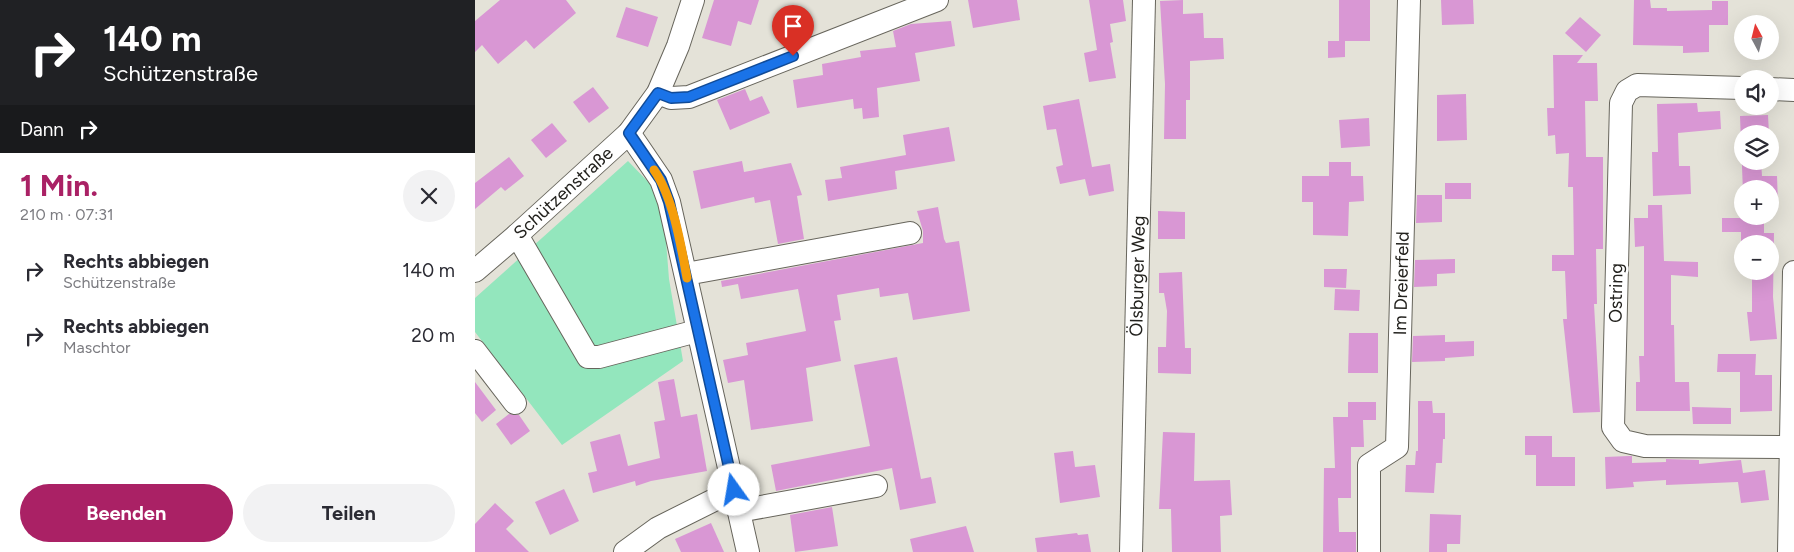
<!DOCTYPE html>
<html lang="de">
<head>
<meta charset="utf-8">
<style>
	body { margin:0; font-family:Figtree,sans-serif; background:#f2f2f3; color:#2b2b33; height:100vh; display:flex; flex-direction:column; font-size:19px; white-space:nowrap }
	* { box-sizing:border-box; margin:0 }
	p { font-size:16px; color:#7c7c81 }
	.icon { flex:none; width:28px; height:28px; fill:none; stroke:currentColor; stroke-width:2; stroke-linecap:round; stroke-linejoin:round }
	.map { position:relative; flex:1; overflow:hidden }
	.sheet { display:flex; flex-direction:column; background:#fff; width:475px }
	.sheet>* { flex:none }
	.top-card { background:#202124; color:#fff; overflow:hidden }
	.needle { width:32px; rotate:353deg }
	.buttons { position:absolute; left:1259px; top:15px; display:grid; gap:10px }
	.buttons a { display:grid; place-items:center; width:45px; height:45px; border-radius:50%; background:#fff; box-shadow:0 5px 20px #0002; font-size:25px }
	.pin { position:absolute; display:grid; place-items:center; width:42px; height:42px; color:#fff; margin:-51px -21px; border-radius:50% 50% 50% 0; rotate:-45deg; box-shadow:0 0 5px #0007 }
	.pin .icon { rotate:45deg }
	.me { position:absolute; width:55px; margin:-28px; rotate:347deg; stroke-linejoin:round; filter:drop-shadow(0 0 4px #0008) }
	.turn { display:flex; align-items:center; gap:18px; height:105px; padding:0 20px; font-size:22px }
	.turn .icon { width:65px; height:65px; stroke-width:2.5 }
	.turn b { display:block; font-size:35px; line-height:42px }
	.then { display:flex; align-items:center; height:48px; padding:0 20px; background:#0003; gap:10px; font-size:19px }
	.round { display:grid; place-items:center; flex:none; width:52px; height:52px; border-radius:26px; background:#f2f2f3 }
	.head { display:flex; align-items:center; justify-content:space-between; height:85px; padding:0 20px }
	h1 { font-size:30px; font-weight:700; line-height:38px; color:#aa2165 }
	.cta { display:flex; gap:10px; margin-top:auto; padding:10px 20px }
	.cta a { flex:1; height:58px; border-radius:30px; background:#aa2165; color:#fff; font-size:20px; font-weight:700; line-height:58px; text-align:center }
	.cta a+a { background:#f2f2f3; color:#2b2b33 }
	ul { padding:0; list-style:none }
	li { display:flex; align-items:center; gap:15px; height:65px; padding:0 20px }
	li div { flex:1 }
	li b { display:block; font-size:19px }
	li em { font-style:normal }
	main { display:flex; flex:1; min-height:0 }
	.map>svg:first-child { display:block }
	.green { fill:#93e6bd }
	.building { fill:#d997d4 }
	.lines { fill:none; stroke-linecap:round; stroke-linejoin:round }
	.minor-casing { stroke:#67655c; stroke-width:24 }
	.minor { stroke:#fff; stroke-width:22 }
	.route-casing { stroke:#114b97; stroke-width:12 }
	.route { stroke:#1a73e8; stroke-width:9 }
	.slow { stroke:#f59e0b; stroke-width:9 }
	.labels { text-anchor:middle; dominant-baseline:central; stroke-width:5; stroke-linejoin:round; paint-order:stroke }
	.street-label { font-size:18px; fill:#23221e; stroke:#fff }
</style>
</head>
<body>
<main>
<section class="sheet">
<div class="top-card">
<div class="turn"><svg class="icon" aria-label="right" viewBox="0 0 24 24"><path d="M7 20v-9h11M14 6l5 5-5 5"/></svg><div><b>140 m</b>Schützenstraße</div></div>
<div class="then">Dann<svg class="icon" aria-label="right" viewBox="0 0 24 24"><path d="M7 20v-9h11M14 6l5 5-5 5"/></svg></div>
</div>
<div class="head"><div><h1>1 Min.</h1><p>210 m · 07:31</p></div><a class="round"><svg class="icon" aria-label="close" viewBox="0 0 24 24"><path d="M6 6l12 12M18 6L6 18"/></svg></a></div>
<ul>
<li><svg class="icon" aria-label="right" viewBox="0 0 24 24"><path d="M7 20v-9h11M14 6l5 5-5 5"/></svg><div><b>Rechts abbiegen</b><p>Schützenstraße</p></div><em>140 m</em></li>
<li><svg class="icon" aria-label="right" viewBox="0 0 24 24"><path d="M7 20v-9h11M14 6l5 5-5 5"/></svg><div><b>Rechts abbiegen</b><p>Maschtor</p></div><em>20 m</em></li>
</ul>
<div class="cta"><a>Beenden</a><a>Teilen</a></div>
</section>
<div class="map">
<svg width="1319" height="552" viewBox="0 0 1319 552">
	<rect width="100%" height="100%" fill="#e4e2d8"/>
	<!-- green -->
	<path class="green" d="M153,161L180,189L189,216L194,279L208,361L87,445L0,332V298Z"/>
	<!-- building -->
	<g class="building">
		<path d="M25,0H91L101,13L59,49L51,40L23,64L7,45L0,52V21Z"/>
		<path d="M239,0H284L276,25L263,21L256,46L227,38Z"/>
		<path d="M493,0H542L545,20L498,28Z"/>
		<path d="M614,0H648L651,21L635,24L638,42L635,43L641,78L614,82L609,53L622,50Z"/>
		<path d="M708,0V14L728,13L729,38H748L749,59L715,61V100H711V139H689L690,84L685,1Z"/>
		<rect x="864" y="0" width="31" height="41"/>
		<path d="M966,0H998L999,24L967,25Z"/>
		<path d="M1159,0H1175L1176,8H1192V11L1237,10V1H1253V25H1234V52L1208,53V46L1158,45Z"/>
		<path d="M151,7L183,17L173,47L141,37Z"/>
		<path d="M1105,17L1126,35L1111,52L1090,33Z"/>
		<path d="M476,21L480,46L440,53L445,81L402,88L404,117L388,119L387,108L379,109L378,99L322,108L318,80L348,75L347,64L386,57L385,51L421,47L418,31L436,24Z"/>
		<path d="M853,41H870V57L853,58Z"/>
		<path d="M1078,55H1108L1102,63H1122L1123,101H1110L1111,157H1128V249H1121L1122,304H1119L1125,412L1098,413L1088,319H1092L1090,271H1077V255H1099L1098,187H1093L1094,153L1081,154L1080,135L1073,136L1072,108H1079Z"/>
		<path d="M118,87L134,108L114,123L98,102Z"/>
		<path d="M270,89L275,101L287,96L295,113L255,130L242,100Z"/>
		<path d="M991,94L992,140L962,141V95Z"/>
		<path d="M604,99L617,167L635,164L639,191L614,196L610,179L585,184L581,167L588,165L581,129L572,130L568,106Z"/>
		<path d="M1222,103L1223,112L1245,111L1246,129L1203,133L1204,166H1215L1216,194L1178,196L1177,152H1183L1182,104Z"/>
		<path d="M1293,115L1294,134H1268V161H1286L1287,176H1302L1303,204H1295V189H1268V192L1265,116Z"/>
		<path d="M894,118L895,146L866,148L864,120Z"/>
		<path d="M77,123L92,141L71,158L56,140Z"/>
		<path d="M474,127L480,161L420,171L422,189L353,201L350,180L367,178L365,167L431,155L428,135Z"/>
		<path d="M34,157L49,176L30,191L26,187L0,209V183Z"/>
		<path d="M267,161L269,172L316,163L327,195L322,196L329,239L303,244L295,200L280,203L279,197L226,209L218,171Z"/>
		<path d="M854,162H876V176H888L889,201L874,202L873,236L838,235V202H827V176H854Z"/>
		<rect x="970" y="183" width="26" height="16"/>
		<path d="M942,195H967V222L941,223Z"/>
		<path d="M1173,205H1187L1189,261L1223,262V277L1196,275V325H1199L1200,382H1214L1215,411H1161V382H1165L1164,356H1169V246L1160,247L1159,218H1173Z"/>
		<path d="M463,207L469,239L471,243L484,241L495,311L438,320L433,293L405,297L404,288L362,295L366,320L359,321L366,361L331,368L338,421L276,430L269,380L253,383L248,360L273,355L271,343L331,331L323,289L266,299L263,284L247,287L246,281L448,243V231L442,211Z"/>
		<path d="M683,211L710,212V239H683Z"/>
		<path d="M1268,216H1289V233H1299L1298,297L1302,339L1275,341L1272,312H1277V271H1295V244H1268L1266,250V232H1247V218H1268Z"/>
		<path d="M980,259V273L962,274V286L939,287L940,260Z"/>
		<path d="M849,269H872L871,288L849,287Z"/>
		<path d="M707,272L710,348H716V374L683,373V347H691L692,311L689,293H684V273Z"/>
		<path d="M860,289L885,290L884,311L859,310Z"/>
		<path d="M874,333H903V373H873Z"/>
		<path d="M970,335V342L999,341V356L970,358V361L937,362L938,336Z"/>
		<path d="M1243,354H1281L1280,375H1297V411L1265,412V372H1242Z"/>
		<path d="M422,357L446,479L456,477L461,503L425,510L417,468L301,491L296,465L395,446L379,365Z"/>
		<path d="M199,379L206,417L222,414L232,471L176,481L161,486L160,481L118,493L113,473L122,471L115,442L145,434L153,466L185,458L179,422L190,420L183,382Z"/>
		<path d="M0,382L21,410L7,422L0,413Z"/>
		<path d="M943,401H957L958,413H970V439H968L967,463H961L959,493L930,492L931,465H940L941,451H943Z"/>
		<path d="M873,402H901V420H888L889,447H876V498H863L864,532H881V552H848L849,468H860L858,417H873Z"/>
		<path d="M1217,407L1256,408V424H1218Z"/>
		<path d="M34,414L44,415L55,431L36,445L21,424Z"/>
		<path d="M688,432L720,433L719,481L755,480L757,515L745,516L746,552H697L696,509H684Z"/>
		<path d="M1050,436H1077V457H1100V486H1061V455H1050Z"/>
		<path d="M598,451L600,467L620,465L625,497L585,503L579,453Z"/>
		<path d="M1154,456H1157V463L1191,462V459L1224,460V464L1266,460L1268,473L1290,470L1294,500L1266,503L1263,482L1191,485V480L1158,482L1159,487L1131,489L1130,457Z"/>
		<path d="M89,489L104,521L75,535L60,502Z"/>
		<path d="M20,503L39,521L31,529L54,552H0V524Z"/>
		<path d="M357,507L363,546L320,552L315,515Z"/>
		<path d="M955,514L986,515L985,544H972V552H954Z"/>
		<path d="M236,523L249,552H206L200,539Z"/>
		<path d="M491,526L499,552H438L435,539Z"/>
		<path d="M602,533L603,535L613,534L616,552H562L560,538Z"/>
	</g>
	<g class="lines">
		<defs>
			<g id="minor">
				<path d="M1268,88L1162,85L1152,91L1146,103L1138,427L1148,441L1170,446L1316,447"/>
				<path d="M1295,89L1319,90"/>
				<path d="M183,93L196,98L214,97L462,0"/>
				<path d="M154,133L186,180L194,202L273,552"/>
				<path d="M42,235L113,357H124L222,331"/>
				<path id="s1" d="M0,271L42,235L154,133L183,93L203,46L218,0"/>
				<path d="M211,274L435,233"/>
				<path d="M0,351L40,403"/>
				<path d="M264,511L401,486"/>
				<path d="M150,552L183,528L259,490"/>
				<path id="s2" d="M656,552L669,0"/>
				<path id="s3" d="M894,552V465L922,447L934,0"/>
				<path d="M1314,552L1319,272"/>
			</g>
		</defs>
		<!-- minor casing -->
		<use href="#minor" class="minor-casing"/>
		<!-- minor -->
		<use href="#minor" class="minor"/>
	</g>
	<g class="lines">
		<defs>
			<path id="route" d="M259,490L194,202L186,180L154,133L183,93L196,98L214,97L318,56"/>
		</defs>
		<!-- route casing -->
		<use href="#route" class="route-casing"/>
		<!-- route -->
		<use href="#route" class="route"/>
		<!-- slow -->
		<path class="slow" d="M179,170C198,197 206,245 212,278"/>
	</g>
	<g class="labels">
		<!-- street labels -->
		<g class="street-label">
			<text stroke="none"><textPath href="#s1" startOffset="118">Schützenstraße</textPath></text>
			<text stroke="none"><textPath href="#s2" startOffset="276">Ölsburger Weg</textPath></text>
			<text stroke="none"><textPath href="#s3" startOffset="284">Im Dreierfeld</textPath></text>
			<text transform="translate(1141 293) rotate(-89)">Ostring</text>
		</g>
	</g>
</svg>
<div class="buttons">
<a><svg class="needle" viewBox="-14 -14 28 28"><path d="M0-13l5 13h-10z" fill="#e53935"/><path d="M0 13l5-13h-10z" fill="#7c7c81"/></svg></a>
<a><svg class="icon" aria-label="sound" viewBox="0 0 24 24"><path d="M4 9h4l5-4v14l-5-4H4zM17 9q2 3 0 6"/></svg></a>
<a><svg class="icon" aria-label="layers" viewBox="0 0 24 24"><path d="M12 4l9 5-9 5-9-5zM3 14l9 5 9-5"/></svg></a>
<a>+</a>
<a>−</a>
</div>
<div class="pin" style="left:318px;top:56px;background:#d93025"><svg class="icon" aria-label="arrive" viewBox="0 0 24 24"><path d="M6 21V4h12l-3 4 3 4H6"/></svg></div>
<svg class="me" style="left:259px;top:490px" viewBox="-20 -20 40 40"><circle r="19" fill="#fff"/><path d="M0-13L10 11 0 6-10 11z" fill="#1a73e8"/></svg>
</div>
</main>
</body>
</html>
